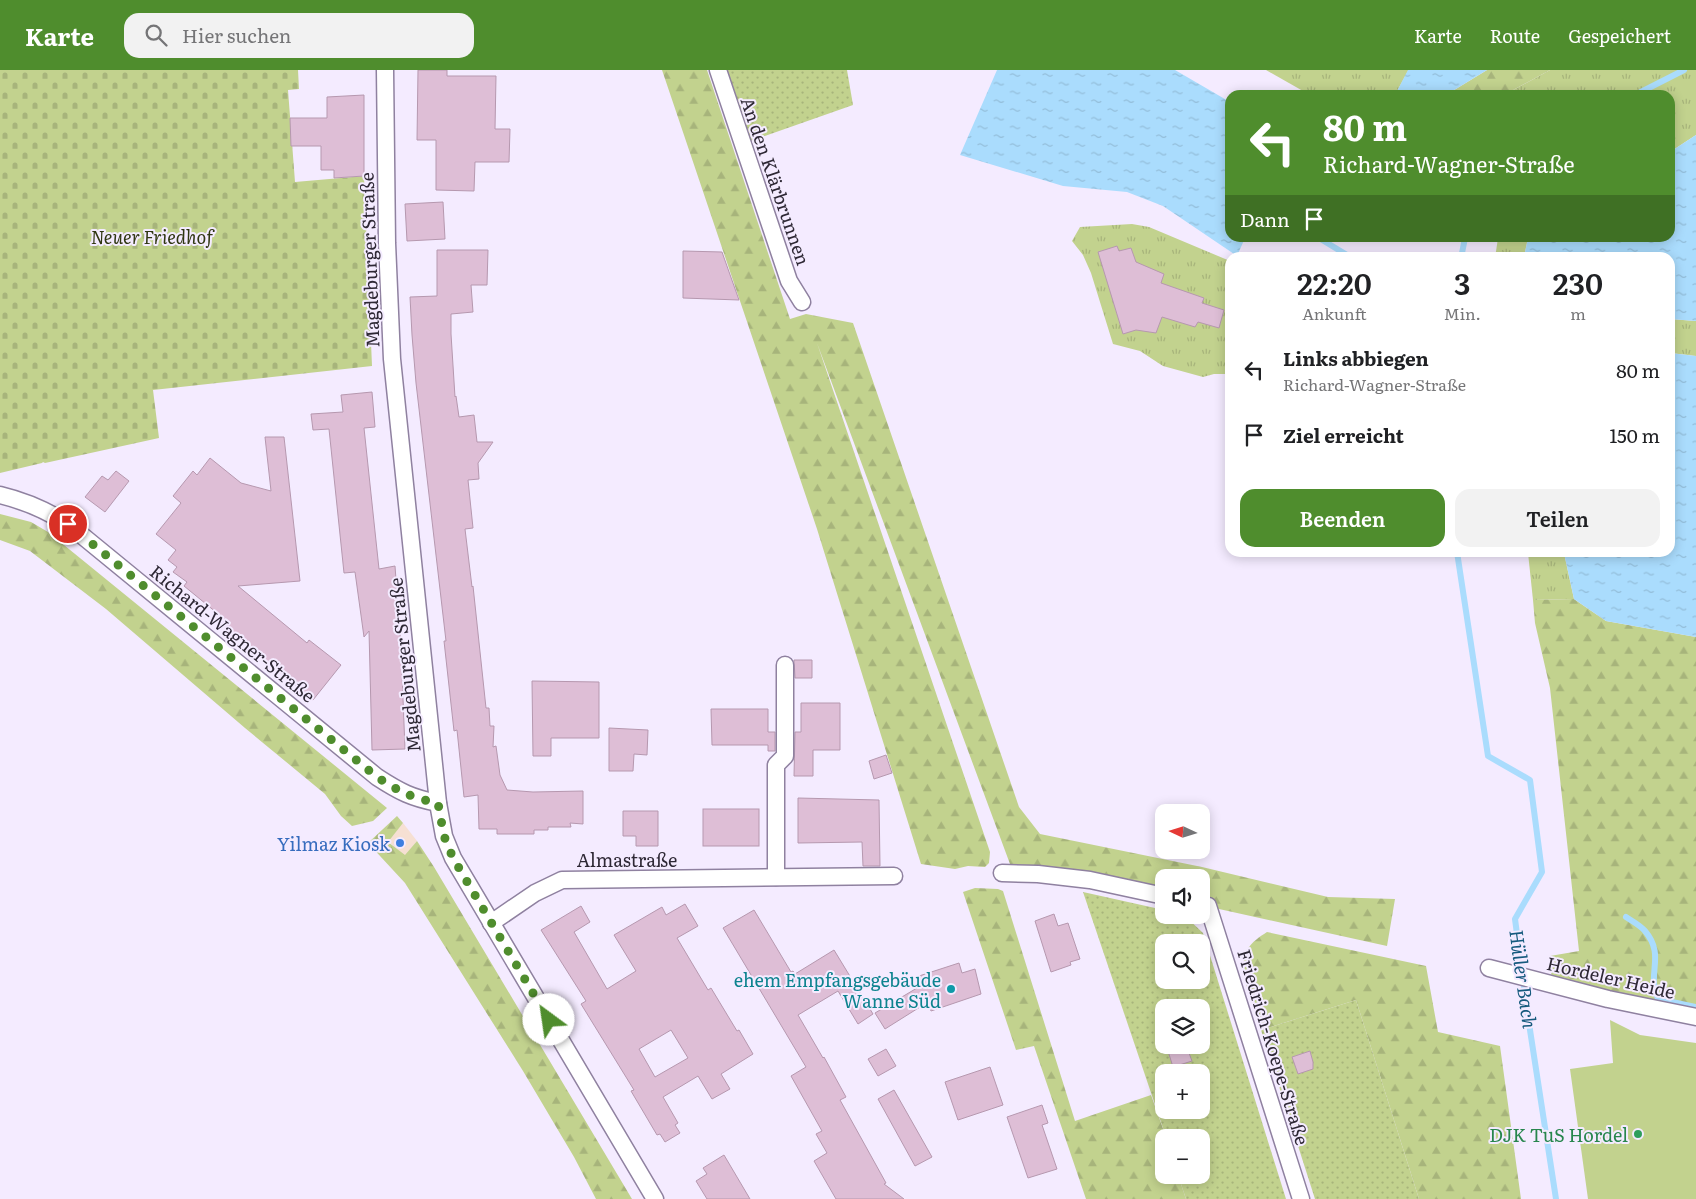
<!DOCTYPE html>
<html lang="de">
<head>
<meta charset="utf-8">
<style>
	body { margin:0; font-family:Literata,serif; background:#f2f2f2; color:#202124; height:100vh; display:flex; flex-direction:column; font-size:19px; white-space:nowrap }
	* { box-sizing:border-box; margin:0 }
	p { font-size:16px; color:#757577 }
	.icon { flex:none; width:28px; height:28px; fill:none; stroke:currentColor; stroke-width:2; stroke-linecap:round; stroke-linejoin:round }
	.map { position:relative; flex:1; overflow:hidden }
	.details { position:absolute; left:1225px; top:182px; width:450px; height:305px; display:flex; flex-direction:column; background:#fff; border-radius:15px; box-shadow:0 2px 12px #0003 }
	.details>* { flex:none }
	.top-card { position:absolute; left:1225px; top:20px; width:450px; height:152px; border-radius:15px; box-shadow:0 2px 12px #0003; background:#4f8d2d; color:#fff; overflow:hidden }
	.needle { width:32px; rotate:274deg }
	.controls { position:absolute; left:1155px; top:734px; display:grid; gap:10px }
	.controls a { display:grid; place-items:center; width:55px; height:55px; border-radius:10px; background:#fff; box-shadow:0 2px 12px #0003; font-size:25px }
	.pin { position:absolute; display:grid; place-items:center; width:42px; height:42px; color:#fff; margin:-21px; border:2px solid #fff; border-radius:50%; box-shadow:0 1px 5px #0007 }
	.me { position:absolute; width:55px; margin:-28px; rotate:329deg; stroke-linejoin:round; filter:drop-shadow(0 0 4px #0008) }
	.turn { display:flex; align-items:center; gap:18px; height:105px; padding:0 15px; font-size:22px }
	.turn .icon { width:65px; height:65px; stroke-width:2.5 }
	.turn b { display:block; font-size:35px; line-height:42px }
	.then { display:flex; align-items:center; height:48px; padding:0 15px; background:#0003; gap:10px; font-size:19px }
	.eta { display:flex; justify-content:space-evenly; align-items:center; height:85px; text-align:center }
	.eta b { font-size:30px; font-weight:600; line-height:35px }
	.action { display:flex; gap:10px; margin-top:auto; padding:10px 15px }
	.action a { flex:1; height:58px; border-radius:15px; background:#4f8d2d; color:#fff; font-size:20px; font-weight:600; line-height:58px; text-align:center }
	.action a+a { background:#f2f2f2; color:#202124 }
	ul { padding:0; list-style:none }
	li { display:flex; align-items:center; gap:15px; height:65px; padding:0 15px }
	li div { flex:1 }
	li b { display:block; font-size:19px }
	li em { font-style:normal }
	header { display:flex; align-items:center; gap:30px; box-sizing:border-box; height:70px; padding:0 25px; background:#4f8d2d; color:#fff }
	header strong { font-size:24px }
	nav { display:flex; gap:28px; margin-inline-start:auto; font-size:18px }
	.search { width:350px; height:45px; background:#f2f2f2; display:flex; align-items:center; gap:12px; box-sizing:border-box; padding:0 18px; border-radius:15px; color:#757577; font-size:19px }
	.map>svg:first-child { display:block }
	.commercial { fill:#f6e0d3 }
	.grass { fill:url(#grass-tufts) }
	.forest { fill:url(#forest-firs) }
	.cemetery { fill:url(#cemetery-stones) }
	.park { fill:#c2d28e }
	.garden { fill:url(#garden-dots); fill-rule:evenodd }
	.water { fill:url(#water-ripples) }
	.lines { fill:none; stroke-linecap:round; stroke-linejoin:round }
	.stream { stroke:#aadcfd; stroke-width:6 }
	.building { fill:#debed6; stroke:#b698af; fill-rule:evenodd }
	.street-casing { stroke:#8f81a0; stroke-width:19 }
	.street { stroke:#fff; stroke-width:16 }
	.route { stroke:#4f8d2d; stroke-width:9; stroke-dasharray:0 16.2 }
	.shop-dot { fill:#3f7fe0; stroke:#f4ebff; stroke-width:2 }
	.culture-dot { fill:#0f9aa8; stroke:#f4ebff; stroke-width:2 }
	.leisure-dot { fill:#2e9e5b; stroke:#f4ebff; stroke-width:2 }
	.labels { text-anchor:middle; dominant-baseline:central; stroke-width:4; stroke-linejoin:round; paint-order:stroke }
	.street-label { font-size:18px; fill:#2e2835; stroke:#f4ebff }
	.park-label { font-size:18px; font-style:italic; fill:#2f3611; stroke:#f4ebff }
	.shop-label { font-size:18px; fill:#366cbe; stroke:#f4ebff; text-anchor:end }
	.culture-label { font-size:18px; fill:#0d838f; stroke:#f4ebff; text-anchor:end }
	.leisure-label { font-size:18px; fill:#27864d; stroke:#f4ebff; text-anchor:end }
	.water-label { font-size:19px; font-style:italic; fill:#165a7e; stroke:#f4ebff }
</style>
</head>
<body>
<header>
<strong>Karte</strong>
<div class="search"><svg class="icon" aria-label="search" viewBox="0 0 24 24"><circle cx="10" cy="10" r="6"/><path d="M15 15l6 6"/></svg>Hier suchen</div>
<nav><a>Karte</a><a>Route</a><a>Gespeichert</a></nav>
</header>
<div class="map">
<svg width="1696" height="1129" viewBox="0 0 1696 1129">
	<defs>
		<pattern id="grass-tufts" width="24" height="20" patternUnits="userSpaceOnUse" patternTransform="scale(1.25)"><rect width="24" height="20" fill="#c2d28e"/><path d="M3 7l-1-3M5 7V3M7 7l1-3M15 17l-1-3M17 17v-4M19 17l1-3" fill="none" stroke="#a7b47b"/></pattern>
		<pattern id="forest-firs" width="22" height="20" patternUnits="userSpaceOnUse" patternTransform="scale(1.25)"><rect width="22" height="20" fill="#c2d28e"/><path d="M5 1l3.5 6h-7zM16 11l3.5 6h-7z" fill="#a7b47b"/></pattern>
		<pattern id="cemetery-stones" width="16" height="16" patternUnits="userSpaceOnUse" patternTransform="scale(1.25)"><rect width="16" height="16" fill="#c2d28e"/><path d="M2 7V4a2 2 0 0 1 4 0v3zM10 15v-3a2 2 0 0 1 4 0v3z" fill="#a7b47b"/></pattern>
		<pattern id="garden-dots" width="8" height="8" patternUnits="userSpaceOnUse" patternTransform="scale(1.25)"><rect width="8" height="8" fill="#c2d28e"/><path d="M2 2h.1M6 6h.1" fill="none" stroke="#a7b47b" stroke-width="1.8" stroke-linecap="round"/></pattern>
		<pattern id="water-ripples" width="26" height="14" patternUnits="userSpaceOnUse" patternTransform="scale(1.25)"><rect width="26" height="14" fill="#aadcfd"/><path d="M2 4q2-2 4 0t4 0M15 11q2-2 4 0t4 0" fill="none" stroke="#93bdd9"/></pattern>
	</defs>
	<rect width="100%" height="100%" fill="#f4ebff"/>
	<!-- commercial -->
	<path class="commercial" d="M403,753L417,771L405,786L388,771Z"/>
	<!-- grass -->
	<g class="grass">
		<path d="M1266,0H1408V1L1395,25H1310Z"/>
		<path d="M1550,0H1696V65L1670,82V25H1504Z"/>
		<path d="M1132,154L1149,157L1230,191V304H1214L1203,307L1163,296L1140,281L1113,274L1091,203L1083,185L1072,171L1080,157Z"/>
		<path d="M1498,168H1528L1524,187L1495,188Z"/>
		<path d="M1670,249L1696,251V286L1670,283Z"/>
		<path d="M1528,483H1564L1574,529L1533,530Z"/>
	</g>
	<!-- forest -->
	<g class="forest">
		<path d="M662,0H707L790,249L806,244L853,253L1019,737L1040,764L1202,797L1328,827L1395,829L1387,876L1201,835V808H1164V826L1038,804L1010,794L817,273L990,782L989,793L985,797L968,796L955,799L921,794L817,459Z"/>
		<path d="M1487,0H1550L1504,25H1446Z"/>
		<path d="M0,444L31,452L48,462L387,738L373,751L352,756L341,746L325,724L245,658L106,539L30,481L0,470Z"/>
		<path d="M1574,529L1606,551L1696,567V947L1552,914L1550,886L1579,881L1550,618L1535,553L1533,530Z"/>
		<path d="M397,746L403,753L388,772L405,785L417,771L434,797L632,1129H596L574,1087L523,1001L405,813L368,773Z"/>
		<path d="M975,818L998,819L1003,821L1075,1051L1151,1025L1166,1067L1164,1068V1105H1178L1186,1129H1086L1034,976L1016,980L963,822Z"/>
		<path d="M1267,862L1426,896L1438,962L1500,976L1521,1129H1419L1356,930L1261,960C1255,940 1236,899 1247,880C1252,872 1259,867 1267,862Z"/>
	</g>
	<!-- cemetery -->
	<path class="cemetery" d="M0,0H298L299,19L288,20L295,112L364,106L372,296L153,320L159,368L45,393L43,392L42,393L0,403Z"/>
	<!-- park -->
	<path class="park" d="M1610,950L1640,965L1696,973V1129H1588L1570,999L1613,993Z"/>
	<!-- garden -->
	<g class="garden">
		<path d="M718,0H847L853,35L742,74Z"/>
		<path d="M1083,822L1164,840V845H1184L1203,863L1286,1129H1186L1178,1105H1201V1068L1166,1067ZM1164,872H1201V910H1164ZM1164,938H1201V975H1164ZM1164,1002H1201V1040H1164Z"/>
		<path d="M1356,930L1419,1129H1315L1261,960Z"/>
	</g>
	<!-- water -->
	<g class="water">
		<path d="M997,0H1175L1230,32V168H1245L1237,186L1163,136L1127,122L1063,116L960,85Z"/>
		<path d="M1408,0H1487L1446,25H1395Z"/>
		<path d="M1696,65V251L1670,249V188L1524,187L1528,168H1670V82Z"/>
		<path d="M1670,283L1696,286V567L1606,551L1574,529L1564,483L1670,482Z"/>
	</g>
	<g class="lines">
		<!-- stream -->
		<g class="stream">
			<path d="M1635,25L1684,0"/>
			<path d="M1319,168L1352,188"/>
			<path d="M1461,188L1465,168"/>
			<path d="M1457,482L1488,686L1530,710L1542,802L1515,849L1528,947L1556,1129"/>
			<path d="M1626,847C1632,851 1640,855 1645,861C1666,886 1646,903 1658,929L1696,937"/>
		</g>
	</g>
	<!-- building -->
	<g class="building">
		<path d="M418,0H447V6H496L495,59H510L509,92H475L474,121L436,120V70H417Z"/>
		<path d="M364,25V106L334,108V100H321V76H291L290,48H327V27Z"/>
		<path d="M443,132L445,169L407,171L405,134Z"/>
		<path d="M1117,176L1119,181L1131,178L1136,192L1164,204L1161,213L1204,228L1202,233L1224,240L1219,258L1198,252L1195,257L1162,247L1156,263L1136,260L1123,264L1098,182Z"/>
		<path d="M437,180H488L487,215H471L473,242L451,244V264L455,327L456,326L459,347L474,345L477,372H493L478,393L479,409L468,410L473,458L465,459L472,517L473,516L486,638H489L490,656H494L493,677L496,676L500,705L507,720L533,722L583,721V754L570,753L571,757H548V760H534V764H497V759H479L478,725L464,727L457,660L454,661L444,571H446L416,313L412,265L410,227L437,226Z"/>
		<path d="M683,181L722,182L739,230L683,228Z"/>
		<path d="M372,322L375,357L364,358L379,499L395,496L401,578L405,679L372,680L369,561L364,567L355,502L344,503L329,359L313,360L311,344L343,342L341,325Z"/>
		<path d="M265,367H284L300,511L238,516L307,573L309,570L341,595L313,630L214,547L217,543L184,516L187,512L173,502L177,497L168,490L176,480L156,464L181,433L173,426L193,401L197,405L210,388L241,413L271,421Z"/>
		<path d="M116,401L129,411L105,442L85,427L102,406L108,410Z"/>
		<path d="M794,590H812V608H795Z"/>
		<path d="M532,611L599,612V668H551V686H533Z"/>
		<path d="M801,633H840V680H813V706H794L795,662H801Z"/>
		<path d="M711,639H768V662H775V681H768V675H712Z"/>
		<path d="M609,658L648,660L647,685L634,684L633,701H609Z"/>
		<path d="M886,685L892,703L874,709L869,691Z"/>
		<path d="M798,728L879,730L880,796H863L862,772L798,773Z"/>
		<rect x="703" y="739" width="56" height="37"/>
		<path d="M623,741H658V776H636V766H623Z"/>
		<path d="M685,834L698,856L677,868L708,920L711,918L737,961L739,960L753,984L721,1004L730,1019L712,1029L698,1006L663,1027L678,1053L675,1055L680,1063L665,1072L660,1064L657,1065L631,1021L634,1020L581,934L586,931L541,860L581,836L590,852L574,862L607,919L636,901L614,865L662,837L666,845ZM671,960L688,988L655,1007L639,979Z"/>
		<path d="M754,840L791,902L793,901L795,904L834,880L873,944L858,954L838,921L798,945L823,988L824,987L846,1027L840,1030L886,1113L884,1114L904,1129H836L814,1091L827,1083L816,1064L822,1061L791,1006L806,997L723,858Z"/>
		<path d="M1054,844L1058,856L1068,853L1080,889L1070,892L1071,895L1051,902L1035,851Z"/>
		<path d="M959,893L962,903L975,899L981,924L931,941L928,932L885,959L875,943L922,915L919,906Z"/>
		<path d="M1183,975H1186L1192,991L1173,997L1168,981Z"/>
		<path d="M886,979L896,996L878,1006L868,989Z"/>
		<path d="M1310,981L1313,992V999L1298,1004L1292,987Z"/>
		<path d="M990,997L1003,1035L958,1050L945,1012Z"/>
		<path d="M894,1020L932,1087L915,1096L878,1029Z"/>
		<path d="M1042,1035L1048,1053L1042,1055L1057,1099L1028,1108L1007,1047Z"/>
		<path d="M724,1085L750,1129H707L696,1111L707,1104L703,1098Z"/>
	</g>
	<g class="lines">
		<defs>
			<g id="street">
				<path d="M385,0L387,173L392,289L438,733L444,766L453,788L655,1129"/>
				<path d="M718,0L789,211L802,232"/>
				<path d="M0,425C25,431 46,440 68,454L377,707C400,722 412,728 438,733"/>
				<path d="M1002,803L1038,804L1090,810L1164,826"/>
				<path d="M776,807V695L785,686V595"/>
				<path d="M1201,835L1208,836L1301,1129"/>
				<path d="M491,853L535,823L562,810L894,806"/>
				<path d="M1489,898L1608,929L1696,947"/>
			</g>
		</defs>
		<!-- street casing -->
		<use href="#street" class="street-casing"/>
		<!-- street -->
		<use href="#street" class="street"/>
	</g>
	<g class="lines">
		<!-- route -->
		<path class="route" d="M68,454L377,707C400,722 412,728 438,733L444,766L453,788L549,950"/>
	</g>
	<!-- markers -->
	<circle class="shop-dot" cx="400" cy="773" r="5"/>
	<circle class="culture-dot" cx="951" cy="919" r="5"/>
	<circle class="leisure-dot" cx="1638" cy="1064" r="5"/>
	<g class="labels">
		<!-- street labels -->
		<g class="street-label">
			<text transform="translate(776 111) rotate(71)">An den Klärbrunnen</text>
			<text transform="translate(369 190) rotate(-92)">Magdeburger Straße</text>
			<text transform="translate(233 563) rotate(39)">Richard-Wagner-Straße</text>
			<text transform="translate(404 595) rotate(-96)">Magdeburger Straße</text>
			<text x="627" y="789">Almastraße</text>
			<text transform="translate(1611 907) rotate(13)">Hordeler Heide</text>
			<text transform="translate(1274 977) rotate(73)">Friedrich-Koepe-Straße</text>
		</g>
		<!-- park labels -->
		<g class="park-label">
			<text x="152" y="166">Neuer Friedhof</text>
		</g>
		<!-- shop labels -->
		<g class="shop-label">
			<text x="390" y="773">Yilmaz Kiosk</text>
		</g>
		<!-- culture labels -->
		<g class="culture-label">
			<text x="941" y="909">ehem Empfangsgebäude<tspan x="941" dy="21">Wanne Süd</tspan></text>
		</g>
		<!-- leisure labels -->
		<g class="leisure-label">
			<text x="1628" y="1064">DJK TuS Hordel</text>
		</g>
		<!-- water labels -->
		<g class="water-label">
			<text transform="translate(1524 909) rotate(82)">Hüller Bach</text>
		</g>
	</g>
</svg>
<div class="controls">
<a><svg class="needle" viewBox="-14 -14 28 28"><path d="M0-13l5 13h-10z" fill="#e53935"/><path d="M0 13l5-13h-10z" fill="#757577"/></svg></a>
<a><svg class="icon" aria-label="sound" viewBox="0 0 24 24"><path d="M4 9h4l5-4v14l-5-4H4zM17 9q2 3 0 6"/></svg></a>
<a><svg class="icon" aria-label="search" viewBox="0 0 24 24"><circle cx="10" cy="10" r="6"/><path d="M15 15l6 6"/></svg></a>
<a><svg class="icon" aria-label="layers" viewBox="0 0 24 24"><path d="M12 4l9 5-9 5-9-5zM3 14l9 5 9-5"/></svg></a>
<a>+</a>
<a>−</a>
</div>
<div class="pin" style="left:68px;top:454px;background:#d93025"><svg class="icon" aria-label="arrive" viewBox="0 0 24 24"><path d="M6 21V4h12l-3 4 3 4H6"/></svg></div>
<svg class="me" style="left:549px;top:950px" viewBox="-20 -20 40 40"><circle r="19" fill="#fff"/><path d="M0-13L10 11 0 6-10 11z" fill="#4f8d2d"/></svg>
<div class="top-card">
<div class="turn"><svg class="icon" aria-label="left" viewBox="0 0 24 24"><path d="M17 20v-9H6M10 6l-5 5 5 5"/></svg><div><b>80 m</b>Richard-Wagner-Straße</div></div>
<div class="then">Dann<svg class="icon" aria-label="arrive" viewBox="0 0 24 24"><path d="M6 21V4h12l-3 4 3 4H6"/></svg></div>
</div>
<section class="details">
<div class="eta">
<div><b>22:20</b><p>Ankunft</p></div>
<div><b>3</b><p>Min.</p></div>
<div><b>230</b><p>m</p></div>
</div>
<ul>
<li><svg class="icon" aria-label="left" viewBox="0 0 24 24"><path d="M17 20v-9H6M10 6l-5 5 5 5"/></svg><div><b>Links abbiegen</b><p>Richard-Wagner-Straße</p></div><em>80 m</em></li>
<li><svg class="icon" aria-label="arrive" viewBox="0 0 24 24"><path d="M6 21V4h12l-3 4 3 4H6"/></svg><div><b>Ziel erreicht</b></div><em>150 m</em></li>
</ul>
<div class="action"><a>Beenden</a><a>Teilen</a></div>
</section>
</div>
</body>
</html>
